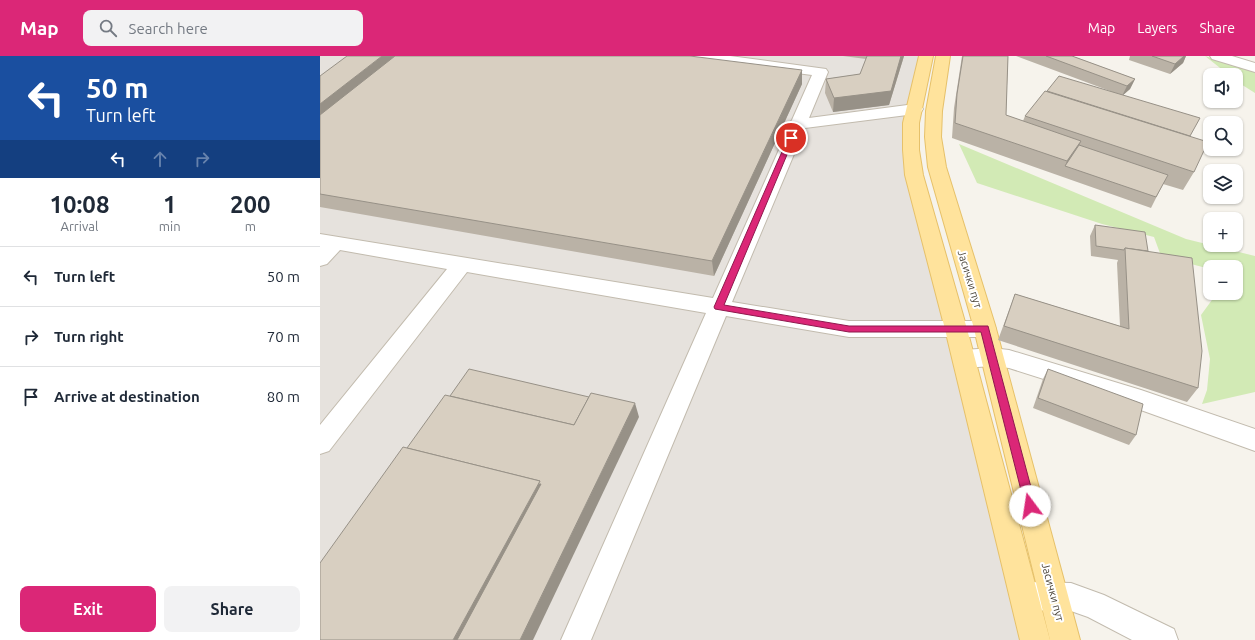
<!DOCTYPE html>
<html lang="en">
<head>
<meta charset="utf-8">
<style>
	body { margin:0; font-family:Ubuntu,sans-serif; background:#f2f2f3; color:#1f2937; height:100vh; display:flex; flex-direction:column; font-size:15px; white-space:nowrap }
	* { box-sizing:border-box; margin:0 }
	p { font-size:13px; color:#747a83 }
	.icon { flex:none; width:22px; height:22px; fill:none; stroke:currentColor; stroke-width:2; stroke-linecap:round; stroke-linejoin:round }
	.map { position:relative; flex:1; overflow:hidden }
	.drawer { display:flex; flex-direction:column; background:#fff; width:320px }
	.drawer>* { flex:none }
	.top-card { background:#1a4fa0; color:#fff; overflow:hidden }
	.controls { position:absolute; left:883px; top:12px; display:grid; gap:8px }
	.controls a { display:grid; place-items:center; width:40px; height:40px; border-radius:8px; background:#fff; box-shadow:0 1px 3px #0004; font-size:20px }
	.pin { position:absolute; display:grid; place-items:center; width:34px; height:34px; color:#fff; margin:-17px; border:2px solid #fff; border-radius:50%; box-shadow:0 1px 4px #0007 }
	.me { position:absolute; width:44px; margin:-22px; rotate:346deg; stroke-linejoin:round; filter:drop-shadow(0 0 3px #0008) }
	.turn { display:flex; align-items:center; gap:14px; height:84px; padding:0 20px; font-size:18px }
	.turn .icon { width:52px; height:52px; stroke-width:2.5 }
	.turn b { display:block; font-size:28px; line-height:34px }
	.lanes { display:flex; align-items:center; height:38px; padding:0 20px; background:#0003; justify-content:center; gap:20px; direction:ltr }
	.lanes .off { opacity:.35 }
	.eta { display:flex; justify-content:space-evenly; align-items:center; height:68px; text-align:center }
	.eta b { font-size:24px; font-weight:700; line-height:28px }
	.action { display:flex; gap:8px; margin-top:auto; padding:8px 20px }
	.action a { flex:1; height:46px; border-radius:8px; background:#db2777; color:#fff; font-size:16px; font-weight:700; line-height:46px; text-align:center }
	.action a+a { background:#f2f2f3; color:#1f2937 }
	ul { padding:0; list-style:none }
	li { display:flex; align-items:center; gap:12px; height:60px; padding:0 20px; border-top:1px solid #e0e1e3 }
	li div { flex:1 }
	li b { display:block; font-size:15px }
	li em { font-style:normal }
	header { display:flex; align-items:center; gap:24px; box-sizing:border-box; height:56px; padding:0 20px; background:#db2777; color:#fff }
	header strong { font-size:19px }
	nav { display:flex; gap:22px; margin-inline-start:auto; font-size:14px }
	.search { width:280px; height:36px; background:#f2f2f3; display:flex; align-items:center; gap:10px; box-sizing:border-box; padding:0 14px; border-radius:8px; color:#747a83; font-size:15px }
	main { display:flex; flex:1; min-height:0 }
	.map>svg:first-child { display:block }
	.industrial { fill:#e6e2dd }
	.green { fill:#d2eab5 }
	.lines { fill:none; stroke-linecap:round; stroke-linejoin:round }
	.minor-casing { stroke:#c2bbae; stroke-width:2 }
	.major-casing { stroke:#e6c16a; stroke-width:2 }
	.minor { fill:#fff; fill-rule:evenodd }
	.major { fill:#ffe39c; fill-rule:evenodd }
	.wall { fill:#bab2a6 }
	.shaded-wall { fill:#979187 }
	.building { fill:#d8cfc1; stroke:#979187 }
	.route { fill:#db2777; stroke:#8e194d }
	.labels { text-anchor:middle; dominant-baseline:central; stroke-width:4; stroke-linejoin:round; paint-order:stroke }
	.street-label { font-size:11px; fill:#4b4439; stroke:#fff }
</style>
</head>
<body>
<header>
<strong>Map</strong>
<div class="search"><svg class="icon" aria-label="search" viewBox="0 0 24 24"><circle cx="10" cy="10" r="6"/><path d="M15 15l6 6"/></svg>Search here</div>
<nav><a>Map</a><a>Layers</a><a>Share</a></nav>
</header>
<main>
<section class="drawer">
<div class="top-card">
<div class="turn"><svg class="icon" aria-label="left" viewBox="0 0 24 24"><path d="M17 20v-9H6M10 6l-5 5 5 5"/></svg><div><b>50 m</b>Turn left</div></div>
<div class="lanes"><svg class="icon" aria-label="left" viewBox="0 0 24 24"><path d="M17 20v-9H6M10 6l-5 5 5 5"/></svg><svg class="icon off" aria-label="ahead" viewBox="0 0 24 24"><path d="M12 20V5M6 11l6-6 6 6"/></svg><svg class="icon off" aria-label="right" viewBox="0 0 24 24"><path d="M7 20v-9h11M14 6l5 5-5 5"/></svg></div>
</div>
<div class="eta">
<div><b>10:08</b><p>Arrival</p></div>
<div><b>1</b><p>min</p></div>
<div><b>200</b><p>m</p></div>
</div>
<ul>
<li><svg class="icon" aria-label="left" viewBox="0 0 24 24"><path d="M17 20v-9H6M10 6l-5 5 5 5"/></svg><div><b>Turn left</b></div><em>50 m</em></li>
<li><svg class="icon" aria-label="right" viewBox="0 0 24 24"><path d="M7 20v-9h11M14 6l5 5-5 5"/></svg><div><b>Turn right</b></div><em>70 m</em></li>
<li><svg class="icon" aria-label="arrive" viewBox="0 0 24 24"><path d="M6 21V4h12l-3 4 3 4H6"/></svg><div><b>Arrive at destination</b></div><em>80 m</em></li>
</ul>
<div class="action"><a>Exit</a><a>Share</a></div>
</section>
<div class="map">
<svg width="935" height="584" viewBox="0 0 935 584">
	<rect width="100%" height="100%" fill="#f6f3ec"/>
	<!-- industrial -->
	<path class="industrial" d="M0,0H606L591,67L644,303L710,584H0Z"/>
	<!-- green -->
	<g class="green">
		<path d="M885,0L935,16V37L916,25V19H909Z"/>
		<path d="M639,88L866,183L935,200V336L882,348L887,334L890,303L881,259L897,237H916V211H890V213L841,200L834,181L782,168L657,127Z"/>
	</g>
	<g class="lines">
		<defs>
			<g id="minor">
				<path d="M370,0H410L506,13L508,16L489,62L595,48L601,50L603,53L601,56L595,58L485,72L412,246L529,265H665L673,267L676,273L673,279L665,281H529L406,260L271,584H241L386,257L147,216L9,395L0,398V369L127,213L20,194L7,208L0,210V178L393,242L470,69L469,68L472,64L492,19L377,4L372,3Z"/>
				<path d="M890,0H912L935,7V16L892,3Z"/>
				<path d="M672,292L689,294L821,334L935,373V395L818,353L689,312L672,310L644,312L636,309L633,303L636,297L644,294Z"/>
				<path d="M705,526L751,527L784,539L854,573L858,584H812L768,561L751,555L705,554L695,550L691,540L695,530Z"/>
			</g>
			<g id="major">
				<path d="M599,0H613L599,67V94L603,119L647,273L730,584H700L625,273L585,119L583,94V67Z"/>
				<path d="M616,0H630L622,55L621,81L626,111L675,269L760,584H730L653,269L608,111L605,81L606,55Z"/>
			</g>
		</defs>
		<!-- minor casing -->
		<use href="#minor" class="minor-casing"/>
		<!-- major casing -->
		<use href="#major" class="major-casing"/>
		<!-- minor -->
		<use href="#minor" class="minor"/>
		<!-- major -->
		<use href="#major" class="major"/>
	</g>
	<!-- wall -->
	<g class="wall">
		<path d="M523,0H584L569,49L513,56L505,37L506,23L540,18L546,3Z"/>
		<path d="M642,0H688L686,59L703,65L705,60L727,35H790L696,0H752L815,23L810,33L803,39L870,80L874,116L863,134L843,128L831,152L632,82L634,52Z"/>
		<path d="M810,0H866L863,7L850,18L809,4Z"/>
		<path d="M482,14V28L394,220L0,151V20Z"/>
		<path d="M775,169L828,195L878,332L867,346L678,284L695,238L800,270L797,207L798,204L771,200L770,180Z"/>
		<path d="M728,313L816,379L809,389L713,352L723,323Z"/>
	</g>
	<!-- shaded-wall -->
	<g class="shaded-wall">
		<path d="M62,0H87L0,70V48Z"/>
		<path d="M582,0H584L569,49L513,56L514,42Z"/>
		<path d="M864,0H866L863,7L850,18L855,8Z"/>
		<path d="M482,14V28L394,220L392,205Z"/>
		<path d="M815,23L810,33L802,40L807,30Z"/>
		<path d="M761,85L755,100L745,110L747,105Z"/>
		<path d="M315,347L319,361L213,584H200Z"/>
		<path d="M220,425L229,441L153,584H133Z"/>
	</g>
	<!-- building -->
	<g class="building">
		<path d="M27,0H62L0,48V20Z"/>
		<path d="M75,0H370L482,14L392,205L0,138V59Z"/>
		<path d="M547,0H581L571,35L514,42L506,23L540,18Z"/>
		<path d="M643,0H688L686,59L761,85L747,105L635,67L637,38Z"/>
		<path d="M726,0H752L815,23L807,30Z"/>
		<path d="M832,0H864L855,8Z"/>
		<path d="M739,20L880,62L870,80L727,35Z"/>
		<path d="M725,35L888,86L874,116L705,60Z"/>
		<path d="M759,89L848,119L836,141L745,110Z"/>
		<path d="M775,169L825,176L828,195L805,192L804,194L776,190Z"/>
		<path d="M805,192L872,202L882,295L878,332L684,270L695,238L809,273Z"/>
		<path d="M149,313L269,341L254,369L130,340Z"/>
		<path d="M728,313L823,348L816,379L718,342Z"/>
		<path d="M271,337L315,347L200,584H137L221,428H218L220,425L87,392L125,339L254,369Z"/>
		<path d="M83,391L220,425L133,584H0V507Z"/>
	</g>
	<!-- route -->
	<path class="route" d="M471,80L474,82L404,249L529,270H668L716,450L714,453L710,455L706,453L705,450L661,276H529L395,253L394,251L468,82Z"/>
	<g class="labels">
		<!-- street labels -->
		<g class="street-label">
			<text transform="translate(650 223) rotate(73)">Јасички пут</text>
			<text transform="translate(733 536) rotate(75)">Јасички пут</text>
		</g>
	</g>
</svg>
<div class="controls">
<a><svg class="icon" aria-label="sound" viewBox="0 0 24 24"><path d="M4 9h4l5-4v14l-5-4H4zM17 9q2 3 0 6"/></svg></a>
<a><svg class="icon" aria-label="search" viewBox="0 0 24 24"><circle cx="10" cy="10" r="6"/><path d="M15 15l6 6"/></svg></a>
<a><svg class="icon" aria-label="layers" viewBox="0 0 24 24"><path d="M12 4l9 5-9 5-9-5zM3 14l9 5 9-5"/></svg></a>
<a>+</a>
<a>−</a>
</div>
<div class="pin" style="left:471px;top:82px;background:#d93025"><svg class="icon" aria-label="arrive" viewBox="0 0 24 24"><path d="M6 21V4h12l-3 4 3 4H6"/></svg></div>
<svg class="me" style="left:710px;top:450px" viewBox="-20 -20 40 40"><circle r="19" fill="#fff"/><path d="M0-13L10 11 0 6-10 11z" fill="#db2777"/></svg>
</div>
</main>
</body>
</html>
